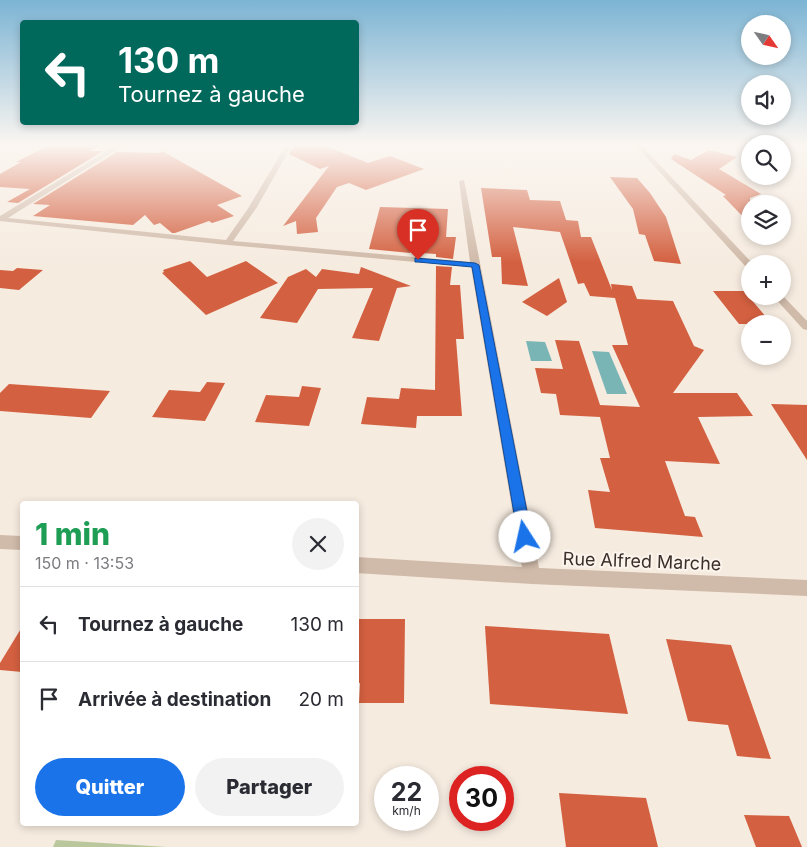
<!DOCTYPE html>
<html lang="fr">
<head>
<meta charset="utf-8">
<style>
	body { margin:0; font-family:Inter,sans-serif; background:#f2f2f3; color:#2b2b33; height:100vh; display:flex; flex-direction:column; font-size:19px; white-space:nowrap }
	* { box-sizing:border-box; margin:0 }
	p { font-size:16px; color:#7c7c81 }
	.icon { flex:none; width:28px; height:28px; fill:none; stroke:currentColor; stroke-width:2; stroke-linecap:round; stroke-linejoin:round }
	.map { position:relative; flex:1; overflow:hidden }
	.panel { position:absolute; left:20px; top:501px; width:339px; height:325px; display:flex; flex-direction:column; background:#fff; border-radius:5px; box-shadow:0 2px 8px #0003 }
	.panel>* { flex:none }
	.banner { position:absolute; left:20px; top:20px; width:339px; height:105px; border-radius:5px; box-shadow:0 2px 8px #0003; background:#00695c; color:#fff; overflow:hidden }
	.needle { width:32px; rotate:124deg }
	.buttons { position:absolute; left:741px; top:15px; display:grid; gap:10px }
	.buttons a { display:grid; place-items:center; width:50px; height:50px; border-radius:50%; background:#fff; box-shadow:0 2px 8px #0003; font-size:25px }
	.speed { position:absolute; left:374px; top:766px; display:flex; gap:10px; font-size:25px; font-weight:700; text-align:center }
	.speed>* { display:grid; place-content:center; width:65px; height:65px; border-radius:50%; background:#fff; box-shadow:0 2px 8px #0003; line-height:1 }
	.speed small { font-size:12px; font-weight:400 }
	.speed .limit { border:8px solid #d22; background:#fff; color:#111 }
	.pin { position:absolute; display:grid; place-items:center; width:42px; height:42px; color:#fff; margin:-51px -21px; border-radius:50% 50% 50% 0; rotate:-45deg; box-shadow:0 0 5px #0007 }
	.pin .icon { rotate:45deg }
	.me { position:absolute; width:55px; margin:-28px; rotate:350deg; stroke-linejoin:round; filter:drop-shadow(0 0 4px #0008) }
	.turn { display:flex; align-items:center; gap:18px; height:105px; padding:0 15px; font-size:22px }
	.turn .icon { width:65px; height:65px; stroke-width:2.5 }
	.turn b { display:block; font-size:35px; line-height:42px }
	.round { display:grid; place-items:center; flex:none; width:52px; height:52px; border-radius:26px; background:#f2f2f3 }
	.summary { display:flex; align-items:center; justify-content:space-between; height:85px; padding:0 15px }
	h1 { font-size:30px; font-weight:800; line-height:38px; color:#1e9e55 }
	.primary-button { display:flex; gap:10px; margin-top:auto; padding:10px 15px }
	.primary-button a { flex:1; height:58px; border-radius:30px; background:#1a73e8; color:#fff; font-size:20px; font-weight:800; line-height:58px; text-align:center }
	.primary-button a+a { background:#f2f2f3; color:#2b2b33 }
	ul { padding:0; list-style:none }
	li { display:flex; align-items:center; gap:15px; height:75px; padding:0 15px; border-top:1px solid #e1e1e2 }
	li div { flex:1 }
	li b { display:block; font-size:19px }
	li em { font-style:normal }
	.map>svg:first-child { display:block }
	.green { fill:#bac79d }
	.water { fill:#7ab5b6 }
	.building { fill:#d36040 }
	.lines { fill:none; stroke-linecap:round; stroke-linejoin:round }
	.minor { fill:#d0baa9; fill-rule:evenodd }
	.route { fill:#1a73e8; stroke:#114b97 }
	.labels { text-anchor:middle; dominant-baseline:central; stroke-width:4; stroke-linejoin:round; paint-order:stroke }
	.near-street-label { font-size:18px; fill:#3c2f2a; stroke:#fcf5ed }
</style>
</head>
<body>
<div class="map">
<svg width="807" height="847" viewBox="0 0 807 847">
	<rect width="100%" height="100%" fill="#f6ebdf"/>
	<!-- green -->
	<path class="green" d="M56,840L167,847H53Z"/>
	<!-- water -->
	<g class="water">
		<path d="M526,341L545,342L552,361H531Z"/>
		<path d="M592,351L609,352L627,394H607Z"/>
	</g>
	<!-- building -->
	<g class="building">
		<path d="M50,145H101L90,151H103L18,203L7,202L30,189L0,187V174L21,162H16Z"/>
		<path d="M294,145H323L368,163L390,156L424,169L366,190L349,183L337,187L316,218L318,232L297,234L296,221L283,226L329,166L320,169L289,154Z"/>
		<path d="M709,150L737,157L719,169L761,194L750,198V224L723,196L726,195L671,159L674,154L691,160Z"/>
		<path d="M162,151L242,196L217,205L234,216L212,223L209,221L175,233H172L160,223L154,225L145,215L133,225L33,216L50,205L33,204L117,152L160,153Z"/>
		<path d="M610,177L637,178L650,193L666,217L681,264L654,261L645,235L639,234L633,209Z"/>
		<path d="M481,188L527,190L530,200L560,201L566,220L578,221L581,237H591L612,290L611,284L632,286L637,299L673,301L694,346L704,350L673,393H737L753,416L698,417L720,464L665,461L685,516L695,517L703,537L595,528L588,490L610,492L600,458H610L600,417L560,415L556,394L541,393L535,368L563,369L555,340L579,341L600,405L640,407L612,345H628L615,298L590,296L584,283L578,284L560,232L513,227L528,286L502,284L501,257H492Z"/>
		<path d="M380,207L448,209L446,237H456L453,259L436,257V254L421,253L424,213L410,253L369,249Z"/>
		<path d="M190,261L207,277L246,261L278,283L206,315L162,273L164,272L163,270Z"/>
		<path d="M436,266L452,267L450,285H460L464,339H456L462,416H417L416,428L361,424L367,397L399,399L401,388L435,390Z"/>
		<path d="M361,267L411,286L397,288L379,341L352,338L373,288L318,289L297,323L260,318L288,277L306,269L316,277L322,269L359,274Z"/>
		<path d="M17,268L43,270L19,290L0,288V270L13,271Z"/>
		<path d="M559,278L567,302L547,316L522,302Z"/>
		<path d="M713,291H744L767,318H762L767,324H739Z"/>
		<path d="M207,382L225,383L205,421L152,417L169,390L200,392Z"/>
		<path d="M9,384L110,391L91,418L0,411V393Z"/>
		<path d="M302,386L321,388L309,426L255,422L266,395L299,397Z"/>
		<path d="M771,404L807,405V460Z"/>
		<path d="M356,619H405L404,703H359L360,683H356Z"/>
		<path d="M485,626L609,634L628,714L490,704Z"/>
		<path d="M22,627V672L0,670V663Z"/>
		<path d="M666,639L731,645L771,759L737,756L728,725L688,721Z"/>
		<path d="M559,793L646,798L658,847H566Z"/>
		<path d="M744,815L789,816L802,847H756Z"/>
	</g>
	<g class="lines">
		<!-- minor -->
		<g class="minor">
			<path d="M117,145H124L8,218L226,240L249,207L286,145H292L257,207L233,241L470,262L459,181L464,180L539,568L807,580V596L532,584L356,573V557L522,567L471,267L228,245L0,221V216Z"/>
			<path d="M635,145H641L753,264H750V269L747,268Z"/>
			<path d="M782,295L807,321V330L803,329L773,296Z"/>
			<path d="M0,535L22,536V550L0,549Z"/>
		</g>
	</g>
	<!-- sky -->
	<linearGradient id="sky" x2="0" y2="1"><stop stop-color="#7cb4d4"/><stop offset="0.55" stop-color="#fbf6f1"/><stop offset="1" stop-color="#fbf6f1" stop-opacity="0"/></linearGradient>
	<rect width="807" height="263" fill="url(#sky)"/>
	<!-- route -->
	<path class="route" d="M415,258L475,263L479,265L532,537L530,542L525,544L520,542L518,537L472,267L418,262H415Z"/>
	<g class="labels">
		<!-- near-street labels -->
		<g class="near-street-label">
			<text transform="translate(642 561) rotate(2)">Rue Alfred Marche</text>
		</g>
	</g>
</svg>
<div class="buttons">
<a><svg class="needle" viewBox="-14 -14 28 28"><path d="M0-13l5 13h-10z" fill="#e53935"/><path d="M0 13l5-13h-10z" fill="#7c7c81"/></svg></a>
<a><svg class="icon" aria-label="sound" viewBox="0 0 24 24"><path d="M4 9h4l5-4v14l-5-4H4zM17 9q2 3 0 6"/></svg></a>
<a><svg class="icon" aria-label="search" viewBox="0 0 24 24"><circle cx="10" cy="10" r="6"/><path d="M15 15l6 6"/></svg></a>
<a><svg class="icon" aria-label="layers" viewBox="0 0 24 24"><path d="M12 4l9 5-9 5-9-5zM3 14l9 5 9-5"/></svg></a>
<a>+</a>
<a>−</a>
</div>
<div class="speed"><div>22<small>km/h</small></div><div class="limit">30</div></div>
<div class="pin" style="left:418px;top:260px;background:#d93025"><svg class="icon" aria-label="arrive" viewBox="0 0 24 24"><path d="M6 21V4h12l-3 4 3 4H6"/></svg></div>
<svg class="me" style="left:525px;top:537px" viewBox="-20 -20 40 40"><circle r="19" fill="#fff"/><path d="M0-13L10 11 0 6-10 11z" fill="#1a73e8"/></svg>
<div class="banner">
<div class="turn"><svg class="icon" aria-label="left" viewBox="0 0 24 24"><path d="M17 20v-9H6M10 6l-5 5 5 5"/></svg><div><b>130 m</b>Tournez à gauche</div></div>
</div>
<section class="panel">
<div class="summary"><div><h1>1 min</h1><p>150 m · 13:53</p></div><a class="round"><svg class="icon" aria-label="close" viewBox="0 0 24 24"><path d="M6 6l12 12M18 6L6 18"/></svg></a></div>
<ul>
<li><svg class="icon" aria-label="left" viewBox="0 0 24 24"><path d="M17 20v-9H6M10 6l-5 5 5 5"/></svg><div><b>Tournez à gauche</b></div><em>130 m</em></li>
<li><svg class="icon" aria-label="arrive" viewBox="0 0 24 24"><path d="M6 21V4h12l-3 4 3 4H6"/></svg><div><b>Arrivée à destination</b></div><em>20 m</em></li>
</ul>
<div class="primary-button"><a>Quitter</a><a>Partager</a></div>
</section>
</div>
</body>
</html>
